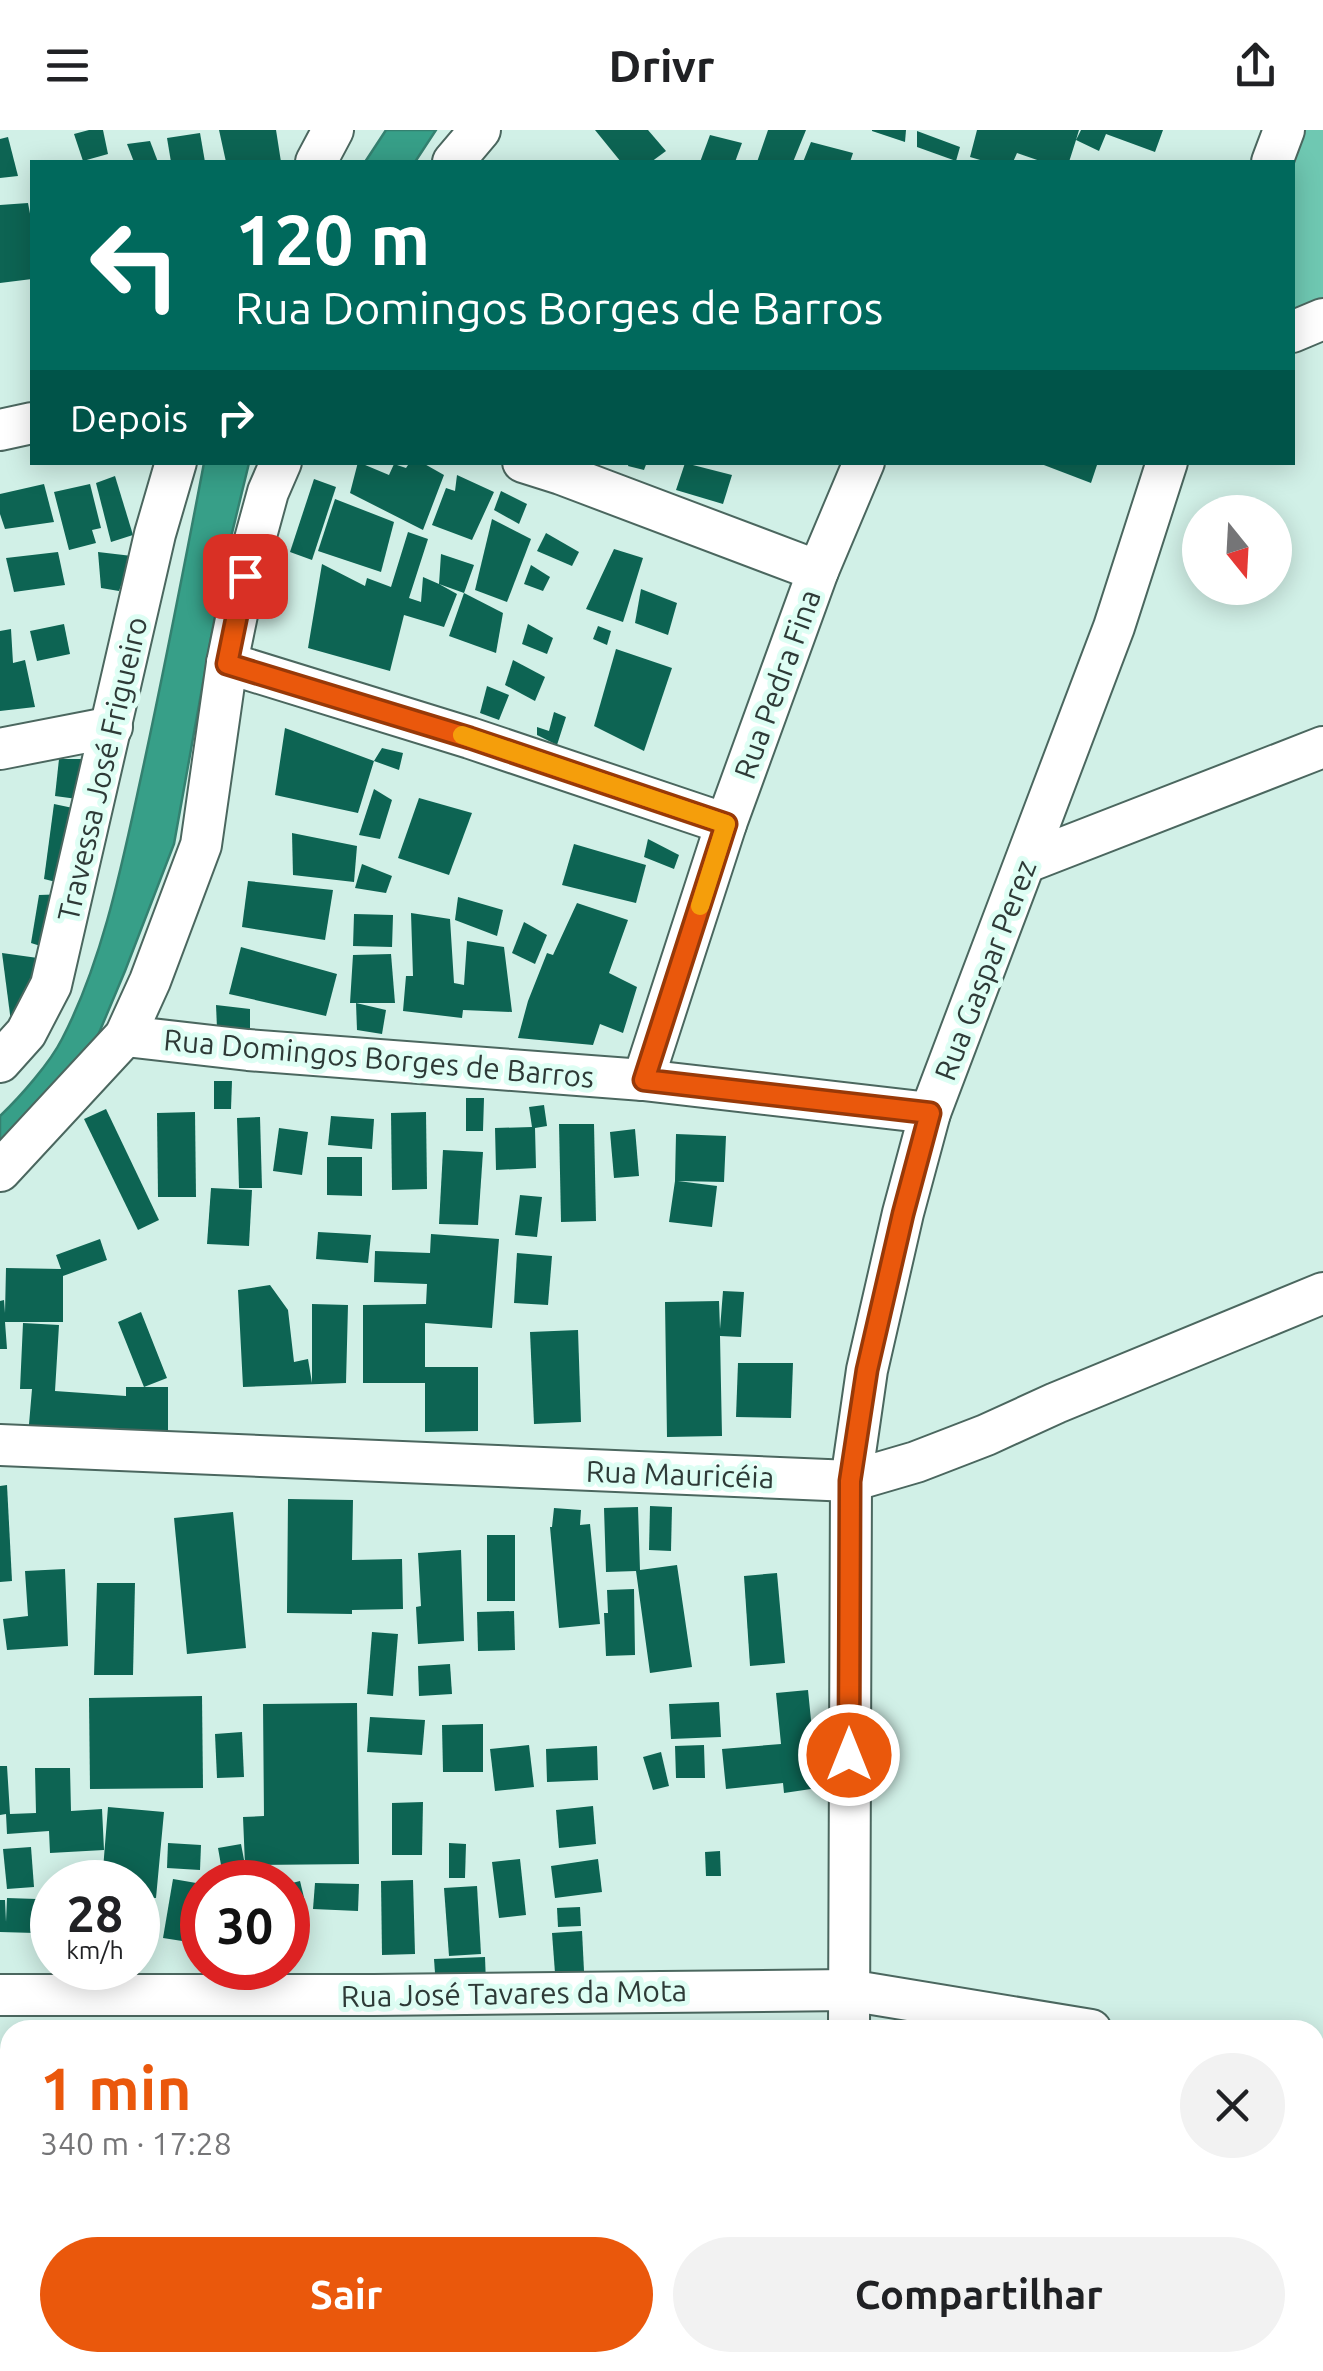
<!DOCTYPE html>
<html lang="pt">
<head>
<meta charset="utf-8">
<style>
	body { margin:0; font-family:Ubuntu,sans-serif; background:#f2f2f2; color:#202124; height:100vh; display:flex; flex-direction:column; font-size:38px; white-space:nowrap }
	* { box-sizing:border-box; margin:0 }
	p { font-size:32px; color:#757577 }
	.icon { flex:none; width:55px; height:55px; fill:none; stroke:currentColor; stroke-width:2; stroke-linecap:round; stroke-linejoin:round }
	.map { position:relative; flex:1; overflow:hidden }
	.side { position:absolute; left:0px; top:1890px; width:1325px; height:352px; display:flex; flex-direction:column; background:#fff; border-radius:30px 30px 0 0; box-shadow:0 5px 25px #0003 }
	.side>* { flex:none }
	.hud { position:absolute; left:30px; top:30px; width:1265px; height:305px; border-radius:0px; box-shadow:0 5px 25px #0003; background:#00695c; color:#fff; overflow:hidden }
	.needle { width:65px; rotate:162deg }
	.buttons { position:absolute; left:1182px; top:365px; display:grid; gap:20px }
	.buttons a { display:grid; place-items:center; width:110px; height:110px; border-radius:50%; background:#fff; box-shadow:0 5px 25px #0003; font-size:50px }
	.speed { position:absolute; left:30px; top:1730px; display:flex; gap:20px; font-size:50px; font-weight:700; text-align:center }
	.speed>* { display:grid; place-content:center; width:130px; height:130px; border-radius:50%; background:#fff; box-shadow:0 5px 25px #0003; line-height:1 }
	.speed small { font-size:25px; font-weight:400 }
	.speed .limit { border:15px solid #d22; background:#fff; color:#111 }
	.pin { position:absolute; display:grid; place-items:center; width:85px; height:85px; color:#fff; margin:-42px; border-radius:20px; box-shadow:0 5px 15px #0006 }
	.me { position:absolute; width:110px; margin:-55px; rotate:0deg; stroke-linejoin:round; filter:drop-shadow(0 0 8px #0008) }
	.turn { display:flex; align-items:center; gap:35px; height:210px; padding:0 40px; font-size:45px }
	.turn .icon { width:130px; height:130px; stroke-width:2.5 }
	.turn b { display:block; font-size:70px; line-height:85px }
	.then { display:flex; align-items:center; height:95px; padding:0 40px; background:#0003; gap:20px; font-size:38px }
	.round { display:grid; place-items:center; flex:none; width:105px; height:105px; border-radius:52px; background:#f2f2f2 }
	.overview { display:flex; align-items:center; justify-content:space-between; height:170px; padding:0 40px }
	h1 { font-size:60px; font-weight:600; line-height:75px; color:#ea580c }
	.cta { display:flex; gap:20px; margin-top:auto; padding:20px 40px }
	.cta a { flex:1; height:115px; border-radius:60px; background:#ea580c; color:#fff; font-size:40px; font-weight:600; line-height:115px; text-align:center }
	.cta a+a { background:#f2f2f2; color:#202124 }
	header { display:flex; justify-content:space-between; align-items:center; height:130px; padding:0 40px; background:#fff; font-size:45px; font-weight:600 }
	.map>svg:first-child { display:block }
	.green { fill:#6fc8b2 }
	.water { fill:#379f88; stroke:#348170; stroke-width:2.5 }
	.building { fill:#0d6453 }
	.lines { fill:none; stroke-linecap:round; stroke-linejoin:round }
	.minor-casing { stroke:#4b675f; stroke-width:44 }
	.minor { stroke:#fff; stroke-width:40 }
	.route-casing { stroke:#983908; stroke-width:25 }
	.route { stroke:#ea580c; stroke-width:18 }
	.slow { stroke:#f59e0b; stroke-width:18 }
	.labels { text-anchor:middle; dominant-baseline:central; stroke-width:10; stroke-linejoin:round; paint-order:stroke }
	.street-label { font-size:30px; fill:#2e3a37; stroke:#defef4 }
</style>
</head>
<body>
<header><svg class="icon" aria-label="menu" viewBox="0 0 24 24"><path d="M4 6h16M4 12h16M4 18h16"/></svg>Drivr<svg class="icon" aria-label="share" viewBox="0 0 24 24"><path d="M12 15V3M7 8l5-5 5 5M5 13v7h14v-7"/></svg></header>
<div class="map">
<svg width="1323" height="2241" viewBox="0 0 1323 2241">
	<rect width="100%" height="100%" fill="#d1f0e7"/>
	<!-- green -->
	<path class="green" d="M1300,0H1323V173L1293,187L1292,32Z"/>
	<!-- water -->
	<g class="water">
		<path d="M386,0H436L415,32H365Z"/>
		<path d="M204,333H249L224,436L174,714L125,841L88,929L0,1037V986C20,967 50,933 62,909C101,834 120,744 138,661C162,552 183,443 204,333Z"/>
	</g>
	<!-- building -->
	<g class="building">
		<path d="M89,0H103L108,24L83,31L74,4Z"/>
		<path d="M219,0H276L281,32H226Z"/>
		<path d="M595,0H648L666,21L651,32H621Z"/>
		<path d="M768,0H806L793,32H757Z"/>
		<path d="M872,0H906L905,12L872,1Z"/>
		<path d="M977,0H1079L1076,10L1081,0H1163L1155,22L1106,4L1099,21L1076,10L1069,32H1043L1017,23L1013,32H987L970,27Z"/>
		<path d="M917,1L960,17L956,31L917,17Z"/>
		<path d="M200,3L205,32H171L167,8Z"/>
		<path d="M710,5L742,13L735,32H700Z"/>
		<path d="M8,7L18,46L0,48V9Z"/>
		<path d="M150,11L158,32H134L127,14Z"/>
		<path d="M811,12L853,23L850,32H803Z"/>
		<path d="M28,73L32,94V149L0,153V75Z"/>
		<path d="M358,332L389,345L394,334L406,338L410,332H421L444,345L423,400L350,363Z"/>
		<path d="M629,332H647L644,340L628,336Z"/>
		<path d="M1036,332H1098L1091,353Z"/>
		<path d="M685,333L732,345L723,374L676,360Z"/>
		<path d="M457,345L494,362L472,410L432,395L446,358L455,361Z"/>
		<path d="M115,346L133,405L111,412L96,353Z"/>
		<path d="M314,349L336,357L312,430L290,422Z"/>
		<path d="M44,354L54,392L5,399L0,384V364Z"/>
		<path d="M90,354L101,398L92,400L96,413L69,420L54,362Z"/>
		<path d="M501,361L527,374L519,394L494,380Z"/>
		<path d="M335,369L394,392L381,442L318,421Z"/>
		<path d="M492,389L531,409L507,472L475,460Z"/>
		<path d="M408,402L428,409L409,468L421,472L423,447L439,454L441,424L474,435L464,463L439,454L457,464L444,497L404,485L390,541L308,518L322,434L365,456L367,448L391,457Z"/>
		<path d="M546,403L579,422L572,436L537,421Z"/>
		<path d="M614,419L643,428L623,492L586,479Z"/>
		<path d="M58,422L65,455L14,462L6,428Z"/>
		<path d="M98,422L132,426L119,461L101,458Z"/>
		<path d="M531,435L550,447L543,461L524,454Z"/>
		<path d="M641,459L677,473L668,505L635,493Z"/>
		<path d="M464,463L503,483L496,523L449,506Z"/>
		<path d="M64,494L70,524L37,531L30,501Z"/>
		<path d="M528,494L553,508L547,524L522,514Z"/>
		<path d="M598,496L611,501L607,515L593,509Z"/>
		<path d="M11,499L13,533L25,530L35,577L0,581V501Z"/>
		<path d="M616,519L672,538L644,621L594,596Z"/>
		<path d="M513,530L545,547L535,571L505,555Z"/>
		<path d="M487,556L509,565L499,590L480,583Z"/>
		<path d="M554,582L566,587L557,615L537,605V597L549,601Z"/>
		<path d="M285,598L374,631L382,618L403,623L399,640L374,631L358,683L275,665Z"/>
		<path d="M59,629H102L92,671L55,666Z"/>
		<path d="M374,659L392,670L380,709L359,705Z"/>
		<path d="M419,668L472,683L449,745L398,728Z"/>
		<path d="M54,674L87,681L68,755L44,749Z"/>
		<path d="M292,703L357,716L354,752L293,745Z"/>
		<path d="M648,709L679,725L674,739L644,727Z"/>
		<path d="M574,714L646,735L636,773L562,755Z"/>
		<path d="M362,734L392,746L386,763L355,758Z"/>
		<path d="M248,751L333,760L325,810L242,797Z"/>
		<path d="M68,764L53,820L31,813L39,765Z"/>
		<path d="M458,767L503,780L497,806L455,790Z"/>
		<path d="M577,773L628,790L609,843L637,857L623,903L600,894L593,915L518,908L528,871L547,823L553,825Z"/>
		<path d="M411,783L450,789L454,853L464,855L467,811L504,817L512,882L463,880L462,888L403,881L406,846H413Z"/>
		<path d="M354,784L393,785L392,817L353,816Z"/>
		<path d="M524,792L547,805L535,834L512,823Z"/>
		<path d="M241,817L337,844L326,886L229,864Z"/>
		<path d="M2,823L45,829L11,892Z"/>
		<path d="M391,824L395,873H350L353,825Z"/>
		<path d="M356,873L386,880L382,904L357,900Z"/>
		<path d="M216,875L250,879V900L217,898Z"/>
		<path d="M214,951H232L231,979H214Z"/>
		<path d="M466,968H484L483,1001H466Z"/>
		<path d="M544,975L547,996L535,998L536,1038L496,1040L495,998L532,997L529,977Z"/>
		<path d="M106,979L159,1090L138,1100L84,989Z"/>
		<path d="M195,982L196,1067H158L157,983Z"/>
		<path d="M426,982L427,1059L392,1060L391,983Z"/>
		<path d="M331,986L374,989L372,1019L328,1015Z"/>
		<path d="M260,987L262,1058H239L237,988Z"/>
		<path d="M559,994H594L596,1091L561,1092Z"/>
		<path d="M279,998L308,1002L302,1045L273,1041Z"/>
		<path d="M635,999L639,1046L614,1048L610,1002Z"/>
		<path d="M676,1004L726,1006L724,1052L678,1051L717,1056L712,1097L669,1092L675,1051Z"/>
		<path d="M443,1020L483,1022L478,1095L439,1094Z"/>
		<path d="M327,1027H362V1066L327,1065Z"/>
		<path d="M211,1058L252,1060L249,1116L207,1114Z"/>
		<path d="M520,1065L542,1067L537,1107L515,1105Z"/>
		<path d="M318,1102L371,1105L368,1133L316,1129Z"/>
		<path d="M431,1104L499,1109L492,1198L425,1193V1237H478V1301L425,1302V1253H363V1175L426,1174L427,1154L374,1152L375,1121L430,1123Z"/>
		<path d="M100,1109L107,1130L63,1146V1192H5L7,1219H0V1171L4,1170L5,1183L6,1138L61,1139L56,1125Z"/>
		<path d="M517,1123L552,1126L548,1175L514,1173Z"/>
		<path d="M270,1155L288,1180L294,1232L308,1229L312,1253V1174L348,1175L346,1253L243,1257L238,1160Z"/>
		<path d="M723,1161L744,1162L741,1207L720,1206L722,1306L667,1307L665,1172L719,1171L720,1199Z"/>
		<path d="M141,1182L167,1248L144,1257H168V1311L28,1306L32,1259H20L23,1193L59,1195L55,1261L126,1266V1257H144L118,1192Z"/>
		<path d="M578,1200L581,1292L534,1294L530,1202Z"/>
		<path d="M738,1233H793L791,1288L736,1287Z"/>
		<path d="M7,1355L12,1451L0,1452V1356Z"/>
		<path d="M288,1369L353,1370L352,1430L402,1429L403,1479L352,1480V1484L287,1483Z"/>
		<path d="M650,1376L672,1377L671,1421L649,1420Z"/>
		<path d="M638,1377L640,1440L677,1435L692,1537L650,1543L636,1441L606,1442L604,1378Z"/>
		<path d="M554,1378L581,1380L580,1395L590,1394L600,1494L559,1498L550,1397H552Z"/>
		<path d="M233,1382L246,1518L187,1524L174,1388Z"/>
		<rect x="487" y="1405" width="28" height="66"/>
		<path d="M461,1420L464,1511L418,1514L416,1477L421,1476L418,1423Z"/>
		<path d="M65,1439L68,1516L7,1520L3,1489L28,1486L25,1441Z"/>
		<path d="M777,1443L785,1533L750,1536L744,1446Z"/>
		<path d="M97,1453H135L133,1545H94Z"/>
		<path d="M634,1459L635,1525L606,1526L604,1483H608L607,1460Z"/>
		<path d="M514,1481L515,1520L478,1521L477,1482Z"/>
		<path d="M372,1502L398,1504L393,1566L367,1564Z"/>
		<path d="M450,1534L452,1564L419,1566L418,1536Z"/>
		<path d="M808,1560L813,1610L803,1611L811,1659L784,1663L783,1653L726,1659L722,1619L781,1614L776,1563Z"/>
		<path d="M202,1566L203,1658L90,1659L89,1568Z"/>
		<path d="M719,1572L721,1607L671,1609L669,1574Z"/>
		<path d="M357,1573L359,1734L245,1735L248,1752H224L218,1718L241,1714L245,1735L243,1687L264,1686L263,1574Z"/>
		<path d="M370,1587L425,1590L422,1625L367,1622Z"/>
		<path d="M483,1594V1642H443L442,1595Z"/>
		<path d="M242,1602L244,1647L217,1648L215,1604Z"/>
		<path d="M529,1615L534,1657L495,1661L490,1619Z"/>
		<path d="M704,1615L705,1648H676L675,1616Z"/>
		<path d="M597,1616L598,1650L547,1652L546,1619Z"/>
		<path d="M661,1622L669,1656L653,1660L643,1627Z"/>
		<path d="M0,1636H7L10,1684L36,1683L35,1638H70L71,1681L102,1679L104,1720L50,1723L49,1701L7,1704L6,1684L0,1685Z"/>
		<path d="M423,1672L422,1725H392V1673Z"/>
		<path d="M593,1676L596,1714L559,1718L556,1680Z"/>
		<path d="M108,1677L164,1682L156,1768L138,1767V1752H102Z"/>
		<path d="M168,1713L201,1715L200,1740L167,1738Z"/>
		<path d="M449,1713L466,1714L465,1748H449Z"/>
		<path d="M31,1717L34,1757L7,1759L3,1719Z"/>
		<path d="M720,1721L721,1746H706L705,1722Z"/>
		<path d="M520,1729L526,1785L499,1788L492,1732Z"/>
		<path d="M598,1729L602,1762L555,1768L551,1736Z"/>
		<path d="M173,1749L202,1754L195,1813L163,1808Z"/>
		<path d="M413,1750L415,1824L382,1825L381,1751Z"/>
		<path d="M300,1751L309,1788L288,1793V1754Z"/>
		<path d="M315,1753L359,1754L358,1781L313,1779Z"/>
		<path d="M477,1756L481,1824L449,1826L444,1758Z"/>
		<path d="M44,1767H52V1828H47Z"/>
		<path d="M7,1768L37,1769L35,1803L0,1802V1770H5L6,1792Z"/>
		<path d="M580,1777L581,1796L558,1797L557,1778Z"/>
		<path d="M582,1801L584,1841L555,1843L552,1803Z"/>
		<path d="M485,1827L486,1854L436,1857L434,1829Z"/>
	</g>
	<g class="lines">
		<defs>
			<g id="minor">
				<path d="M316,32L333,0"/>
				<path d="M453,32L480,0"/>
				<path d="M1272,32L1284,0"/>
				<path d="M1292,202L1323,189"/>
				<path d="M0,300L32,293"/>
				<path d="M523,332L561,344L818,441"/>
				<path d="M227,533L470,608L726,694"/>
				<path d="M0,619L112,597"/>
				<path d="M1027,732L1323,617"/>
				<path d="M125,906L248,920L643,950L930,983"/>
				<path d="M0,932L26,903L51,855L155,404L176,332"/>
				<path d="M643,950L726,694L818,441L864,332"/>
				<path d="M0,1041L125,906L150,851L201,715L227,533L245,446L268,362L281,332"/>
				<path d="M0,1315L851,1351L916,1332L986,1305L1056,1273L1323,1163"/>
				<path d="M0,1865H374L848,1860L1091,1900"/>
				<path d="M849,1900L851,1351L867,1240L903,1083L930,983L1114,497L1167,332"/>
				<path d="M1315,1937L1323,1938"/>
				<path d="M856,2232V2241"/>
			</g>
		</defs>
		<!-- minor casing -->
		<use href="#minor" class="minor-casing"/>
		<!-- minor -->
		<use href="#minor" class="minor"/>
	</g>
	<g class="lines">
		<defs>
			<path id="route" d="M245,446L227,534L470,608L726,694L644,950L930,983L903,1084L867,1240L850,1351L849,1625"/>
		</defs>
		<!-- route casing -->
		<use href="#route" class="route-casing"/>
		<!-- route -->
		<use href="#route" class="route"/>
		<!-- slow -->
		<path class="slow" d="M462,605L726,694L700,776"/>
	</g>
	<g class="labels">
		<!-- street labels -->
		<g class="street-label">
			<text transform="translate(777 554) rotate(-70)">Rua Pedra Fina</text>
			<text transform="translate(102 639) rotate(-77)">Travessa José Frigueiro</text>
			<text transform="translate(985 840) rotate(-69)">Rua Gaspar Perez</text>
			<text transform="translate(379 928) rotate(5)">Rua Domingos Borges de Barros</text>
			<text transform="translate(680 1344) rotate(2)">Rua Mauricéia</text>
			<text transform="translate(514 1863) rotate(-1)">Rua José Tavares da Mota</text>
		</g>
	</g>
</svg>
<div class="buttons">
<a><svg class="needle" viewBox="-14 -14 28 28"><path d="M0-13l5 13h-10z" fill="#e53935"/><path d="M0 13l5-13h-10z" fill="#757577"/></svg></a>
</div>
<div class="speed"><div>28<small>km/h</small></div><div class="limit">30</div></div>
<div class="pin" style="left:245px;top:446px;background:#d93025"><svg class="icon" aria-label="arrive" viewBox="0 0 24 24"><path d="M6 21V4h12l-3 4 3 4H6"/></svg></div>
<svg class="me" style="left:849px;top:1625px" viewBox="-20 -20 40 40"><circle r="17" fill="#ea580c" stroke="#fff" stroke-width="3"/><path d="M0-11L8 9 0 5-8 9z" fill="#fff"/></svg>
<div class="hud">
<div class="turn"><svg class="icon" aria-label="left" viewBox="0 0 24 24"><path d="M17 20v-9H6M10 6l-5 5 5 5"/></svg><div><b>120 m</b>Rua Domingos Borges de Barros</div></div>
<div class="then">Depois<svg class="icon" aria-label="right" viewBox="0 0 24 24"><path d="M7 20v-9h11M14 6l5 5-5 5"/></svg></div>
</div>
<section class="side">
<div class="overview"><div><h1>1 min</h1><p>340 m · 17:28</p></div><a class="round"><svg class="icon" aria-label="close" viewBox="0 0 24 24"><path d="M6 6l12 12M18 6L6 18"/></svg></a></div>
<div class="cta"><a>Sair</a><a>Compartilhar</a></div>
</section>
</div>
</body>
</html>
